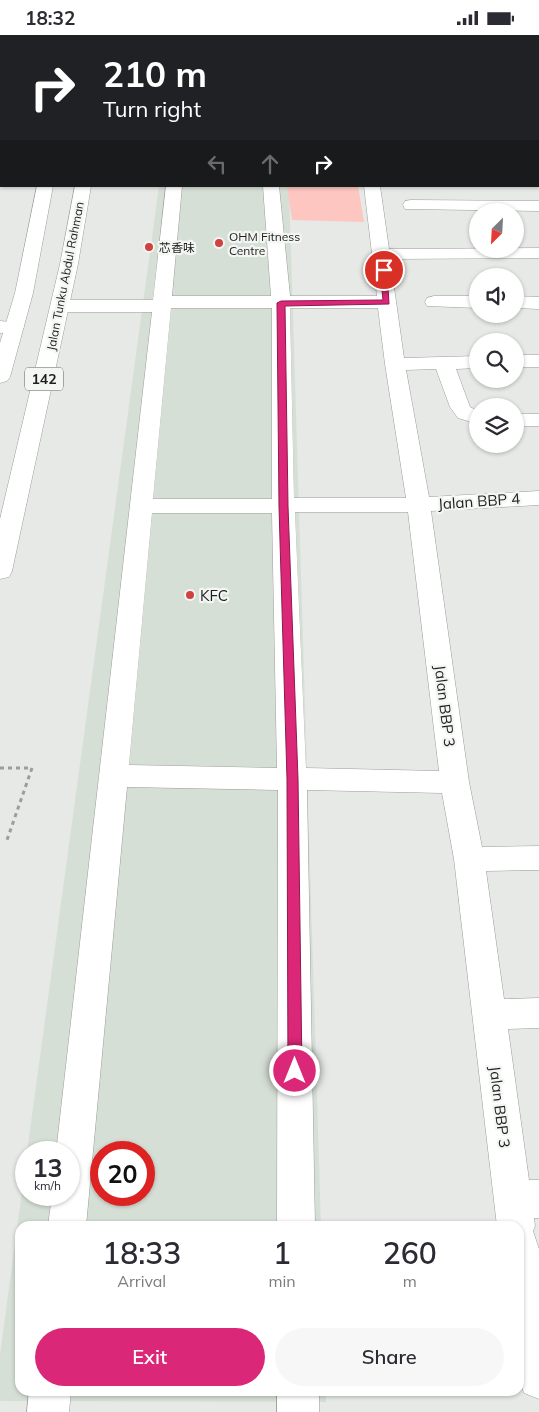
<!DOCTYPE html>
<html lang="en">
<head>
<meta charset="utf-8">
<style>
	body { margin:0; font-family:Mulish,"Noto Sans SC",sans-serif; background:#f7f7f7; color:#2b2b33; height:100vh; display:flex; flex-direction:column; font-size:19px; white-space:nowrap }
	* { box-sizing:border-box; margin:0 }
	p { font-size:16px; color:#7c7c81 }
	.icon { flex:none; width:28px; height:28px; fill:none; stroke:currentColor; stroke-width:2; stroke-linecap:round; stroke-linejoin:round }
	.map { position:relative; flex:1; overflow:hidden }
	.drawer { position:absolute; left:15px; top:1186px; width:509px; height:175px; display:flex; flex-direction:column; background:#fff; border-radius:15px; box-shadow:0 1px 4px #0004 }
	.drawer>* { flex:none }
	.hud { position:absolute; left:0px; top:0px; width:540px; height:152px; box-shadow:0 1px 4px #0004; background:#202124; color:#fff; overflow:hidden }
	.needle { width:32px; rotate:204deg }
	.tools { position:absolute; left:469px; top:168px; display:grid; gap:10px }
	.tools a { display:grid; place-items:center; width:55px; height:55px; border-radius:50%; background:#fff; box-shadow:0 1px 4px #0004; font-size:25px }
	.speed { position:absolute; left:15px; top:1106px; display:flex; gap:10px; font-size:25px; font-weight:700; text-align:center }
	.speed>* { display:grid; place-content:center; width:65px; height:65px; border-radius:50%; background:#fff; box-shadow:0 1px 4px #0004; line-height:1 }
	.speed small { font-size:12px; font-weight:400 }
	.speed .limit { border:8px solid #d22; background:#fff; color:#111 }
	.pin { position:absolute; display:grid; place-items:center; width:42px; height:42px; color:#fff; margin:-21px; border:2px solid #fff; border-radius:50%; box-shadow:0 1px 5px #0007 }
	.me { position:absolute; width:55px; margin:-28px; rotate:0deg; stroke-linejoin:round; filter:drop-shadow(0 0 4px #0008) }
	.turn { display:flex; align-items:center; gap:18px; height:105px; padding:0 20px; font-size:22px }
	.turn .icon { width:65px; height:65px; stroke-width:2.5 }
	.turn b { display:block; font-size:35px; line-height:42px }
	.lanes { display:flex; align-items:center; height:48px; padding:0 20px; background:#0003; justify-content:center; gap:25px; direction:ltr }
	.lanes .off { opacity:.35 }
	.eta { display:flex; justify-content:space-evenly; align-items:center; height:85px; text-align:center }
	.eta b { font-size:30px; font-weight:600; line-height:35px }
	.button { display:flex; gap:10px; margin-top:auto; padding:10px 20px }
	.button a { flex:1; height:58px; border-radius:30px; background:#db2777; color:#fff; font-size:20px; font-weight:600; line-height:58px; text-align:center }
	.button a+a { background:#f7f7f7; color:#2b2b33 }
	.status { display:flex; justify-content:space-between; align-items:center; height:35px; padding:0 25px; background:#fff; direction:ltr }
	.status svg { height:14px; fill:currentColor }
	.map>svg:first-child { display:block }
	.built { fill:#d6dfd6; fill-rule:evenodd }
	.green { fill:#fdc6c0 }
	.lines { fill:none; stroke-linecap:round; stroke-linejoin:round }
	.minor-casing { stroke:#9b9d9b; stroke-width:1 }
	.major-casing { stroke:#9b9d9b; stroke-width:1 }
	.path { stroke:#9b9e9b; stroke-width:3; stroke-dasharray:4 4; stroke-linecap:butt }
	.minor { fill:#fff; fill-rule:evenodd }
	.major { fill:#fff; fill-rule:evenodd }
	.route { fill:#db2777; stroke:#8e194d }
	.poi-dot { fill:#d04140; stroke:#f3f6f3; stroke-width:2 }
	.labels { text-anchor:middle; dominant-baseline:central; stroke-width:4.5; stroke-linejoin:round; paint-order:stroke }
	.far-poi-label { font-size:12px; fill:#1e1f1e; stroke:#f3f6f3; text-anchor:start }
	.far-street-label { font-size:12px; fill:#1e1f1e; stroke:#f3f6f3 }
	.shield { fill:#f3f6f3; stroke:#5e605e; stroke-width:1 }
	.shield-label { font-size:14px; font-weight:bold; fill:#1e1f1e }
	.street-label { font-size:15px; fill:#1e1f1e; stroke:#f3f6f3 }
	.poi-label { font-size:15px; fill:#1e1f1e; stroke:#f3f6f3; text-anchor:start }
</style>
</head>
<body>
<div class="status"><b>18:32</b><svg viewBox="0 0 49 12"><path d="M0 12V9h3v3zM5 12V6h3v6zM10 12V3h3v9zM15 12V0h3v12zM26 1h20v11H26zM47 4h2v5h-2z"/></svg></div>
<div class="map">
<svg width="539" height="1377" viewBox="0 0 539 1377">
	<rect width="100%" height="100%" fill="#e6e9e6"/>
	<!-- built -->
	<path class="built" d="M159,151H289L321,1191H20V1356H326V1367L0,1366V1320L26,1127V1160H69V1118L27,1117ZM101,1118H144V1160H101Z"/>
	<!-- green -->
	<path class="green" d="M287,151H358L364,187L292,185Z"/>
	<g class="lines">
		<defs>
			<g id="minor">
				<path d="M152,0H166V1H153Z"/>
				<path d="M228,0H242V1H229Z"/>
				<path d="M323,0H337V1H324Z"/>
				<path d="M166,151H182L172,261H271L263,151H279L290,261H377L364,151H380L389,214L539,213V223L390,224L404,323L478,321V333L456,334L470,372L478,376V389L458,383L450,372L436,334L406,335L429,462L539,456V470L431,476L469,747L482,812L539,811V835L486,836L504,964L539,963V993L508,994L529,1145H539V1183H534L535,1191L533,1196L539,1214V1364L524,1358L519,1344V1191H497L454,824L442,758L307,755L315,1191H277L278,755L127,752L86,1191H48L52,1160H69V1118H56L152,277H60L53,275L51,271L53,267L60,265H153ZM171,273H272V464H153ZM290,273H378L385,329L406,463H294ZM295,477H408L439,736L306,733ZM152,478H272L277,733L129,730Z"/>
				<path d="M411,165L539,166V176L405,174L403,170L405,166Z"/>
				<path d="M434,261H478V273L427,271L425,267L427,263Z"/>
				<path d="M515,261L539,262V274L515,273Z"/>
				<path d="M0,286L21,288L24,292L21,296L0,298Z"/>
				<rect x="515" y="320" width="24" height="12"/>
				<rect x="515" y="379" width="24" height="12"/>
				<path d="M29,1356H71L69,1377H27Z"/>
				<rect x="277" y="1356" width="42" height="21"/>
			</g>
			<g id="major">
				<path d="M70,0H84V1H71Z"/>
				<path d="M94,0H108V1H95Z"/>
				<path d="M37,151H53L33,258L10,342L7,346L0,348V308L15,258Z"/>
				<path d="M75,151H91L78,229L12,536L9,542L0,544V484L60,229Z"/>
			</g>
		</defs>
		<!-- minor casing -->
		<use href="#minor" class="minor-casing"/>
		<!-- major casing -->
		<use href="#major" class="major-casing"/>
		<!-- path -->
		<path class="path" d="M0,733H32L7,805"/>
		<!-- minor -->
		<use href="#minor" class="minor"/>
		<!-- major -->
		<use href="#major" class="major"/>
	</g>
	<!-- route -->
	<path class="route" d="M384,233L387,235L389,269L285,271L288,471L298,744L302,1036L300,1040L295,1042L290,1040L288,1036L287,744L279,471L277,268L281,266L383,265L380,235Z"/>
	<!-- markers -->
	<g class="poi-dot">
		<circle cx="219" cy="208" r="5"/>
		<circle cx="149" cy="212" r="5"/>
		<circle cx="190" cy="560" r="5"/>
	</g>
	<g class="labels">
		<!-- far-poi labels -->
		<g class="far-poi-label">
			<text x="229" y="201">OHM Fitness<tspan x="229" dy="14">Centre</tspan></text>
			<text x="159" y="212">芯香味</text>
		</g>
		<!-- far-street labels -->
		<g class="far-street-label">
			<text transform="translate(65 241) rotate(-79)">Jalan Tunku Abdul Rahman</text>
		</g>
		<!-- shield labels -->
		<rect class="shield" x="25" y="332.5" width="38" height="23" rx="4"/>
		<g class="shield-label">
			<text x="44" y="344">142</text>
		</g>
		<!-- street labels -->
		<g class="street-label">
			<text transform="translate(479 466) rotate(-4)">Jalan BBP 4</text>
			<text transform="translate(445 671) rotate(83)">Jalan BBP 3</text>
			<text transform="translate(500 1072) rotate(83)">Jalan BBP 3</text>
		</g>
		<!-- poi labels -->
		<g class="poi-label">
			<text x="200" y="560">KFC</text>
		</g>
	</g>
</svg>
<div class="tools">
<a><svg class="needle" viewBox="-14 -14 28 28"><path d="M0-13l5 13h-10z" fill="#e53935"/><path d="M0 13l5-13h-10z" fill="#7c7c81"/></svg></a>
<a><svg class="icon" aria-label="sound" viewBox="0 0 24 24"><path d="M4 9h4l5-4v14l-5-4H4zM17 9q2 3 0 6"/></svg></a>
<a><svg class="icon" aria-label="search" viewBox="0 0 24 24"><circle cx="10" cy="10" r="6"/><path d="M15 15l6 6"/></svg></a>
<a><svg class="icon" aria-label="layers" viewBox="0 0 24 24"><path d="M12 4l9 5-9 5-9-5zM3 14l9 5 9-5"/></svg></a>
</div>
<div class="speed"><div>13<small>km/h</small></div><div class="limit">20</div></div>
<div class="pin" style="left:384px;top:235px;background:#d93025"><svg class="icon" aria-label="arrive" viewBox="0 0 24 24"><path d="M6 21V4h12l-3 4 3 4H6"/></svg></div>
<svg class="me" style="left:295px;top:1036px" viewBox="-20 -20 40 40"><circle r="17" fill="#db2777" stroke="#fff" stroke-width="3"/><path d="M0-11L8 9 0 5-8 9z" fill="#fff"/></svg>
<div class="hud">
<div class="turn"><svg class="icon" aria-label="right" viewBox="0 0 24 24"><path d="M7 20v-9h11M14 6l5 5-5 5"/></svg><div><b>210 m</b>Turn right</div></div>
<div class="lanes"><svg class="icon off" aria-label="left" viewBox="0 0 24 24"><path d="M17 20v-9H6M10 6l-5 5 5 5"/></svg><svg class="icon off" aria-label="ahead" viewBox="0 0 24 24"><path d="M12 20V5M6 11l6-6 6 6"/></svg><svg class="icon" aria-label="right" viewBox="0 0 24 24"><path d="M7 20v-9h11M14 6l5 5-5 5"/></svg></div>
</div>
<section class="drawer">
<div class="eta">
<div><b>18:33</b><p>Arrival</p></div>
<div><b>1</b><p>min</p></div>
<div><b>260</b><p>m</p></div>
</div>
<div class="button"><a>Exit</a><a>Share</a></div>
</section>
</div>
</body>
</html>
